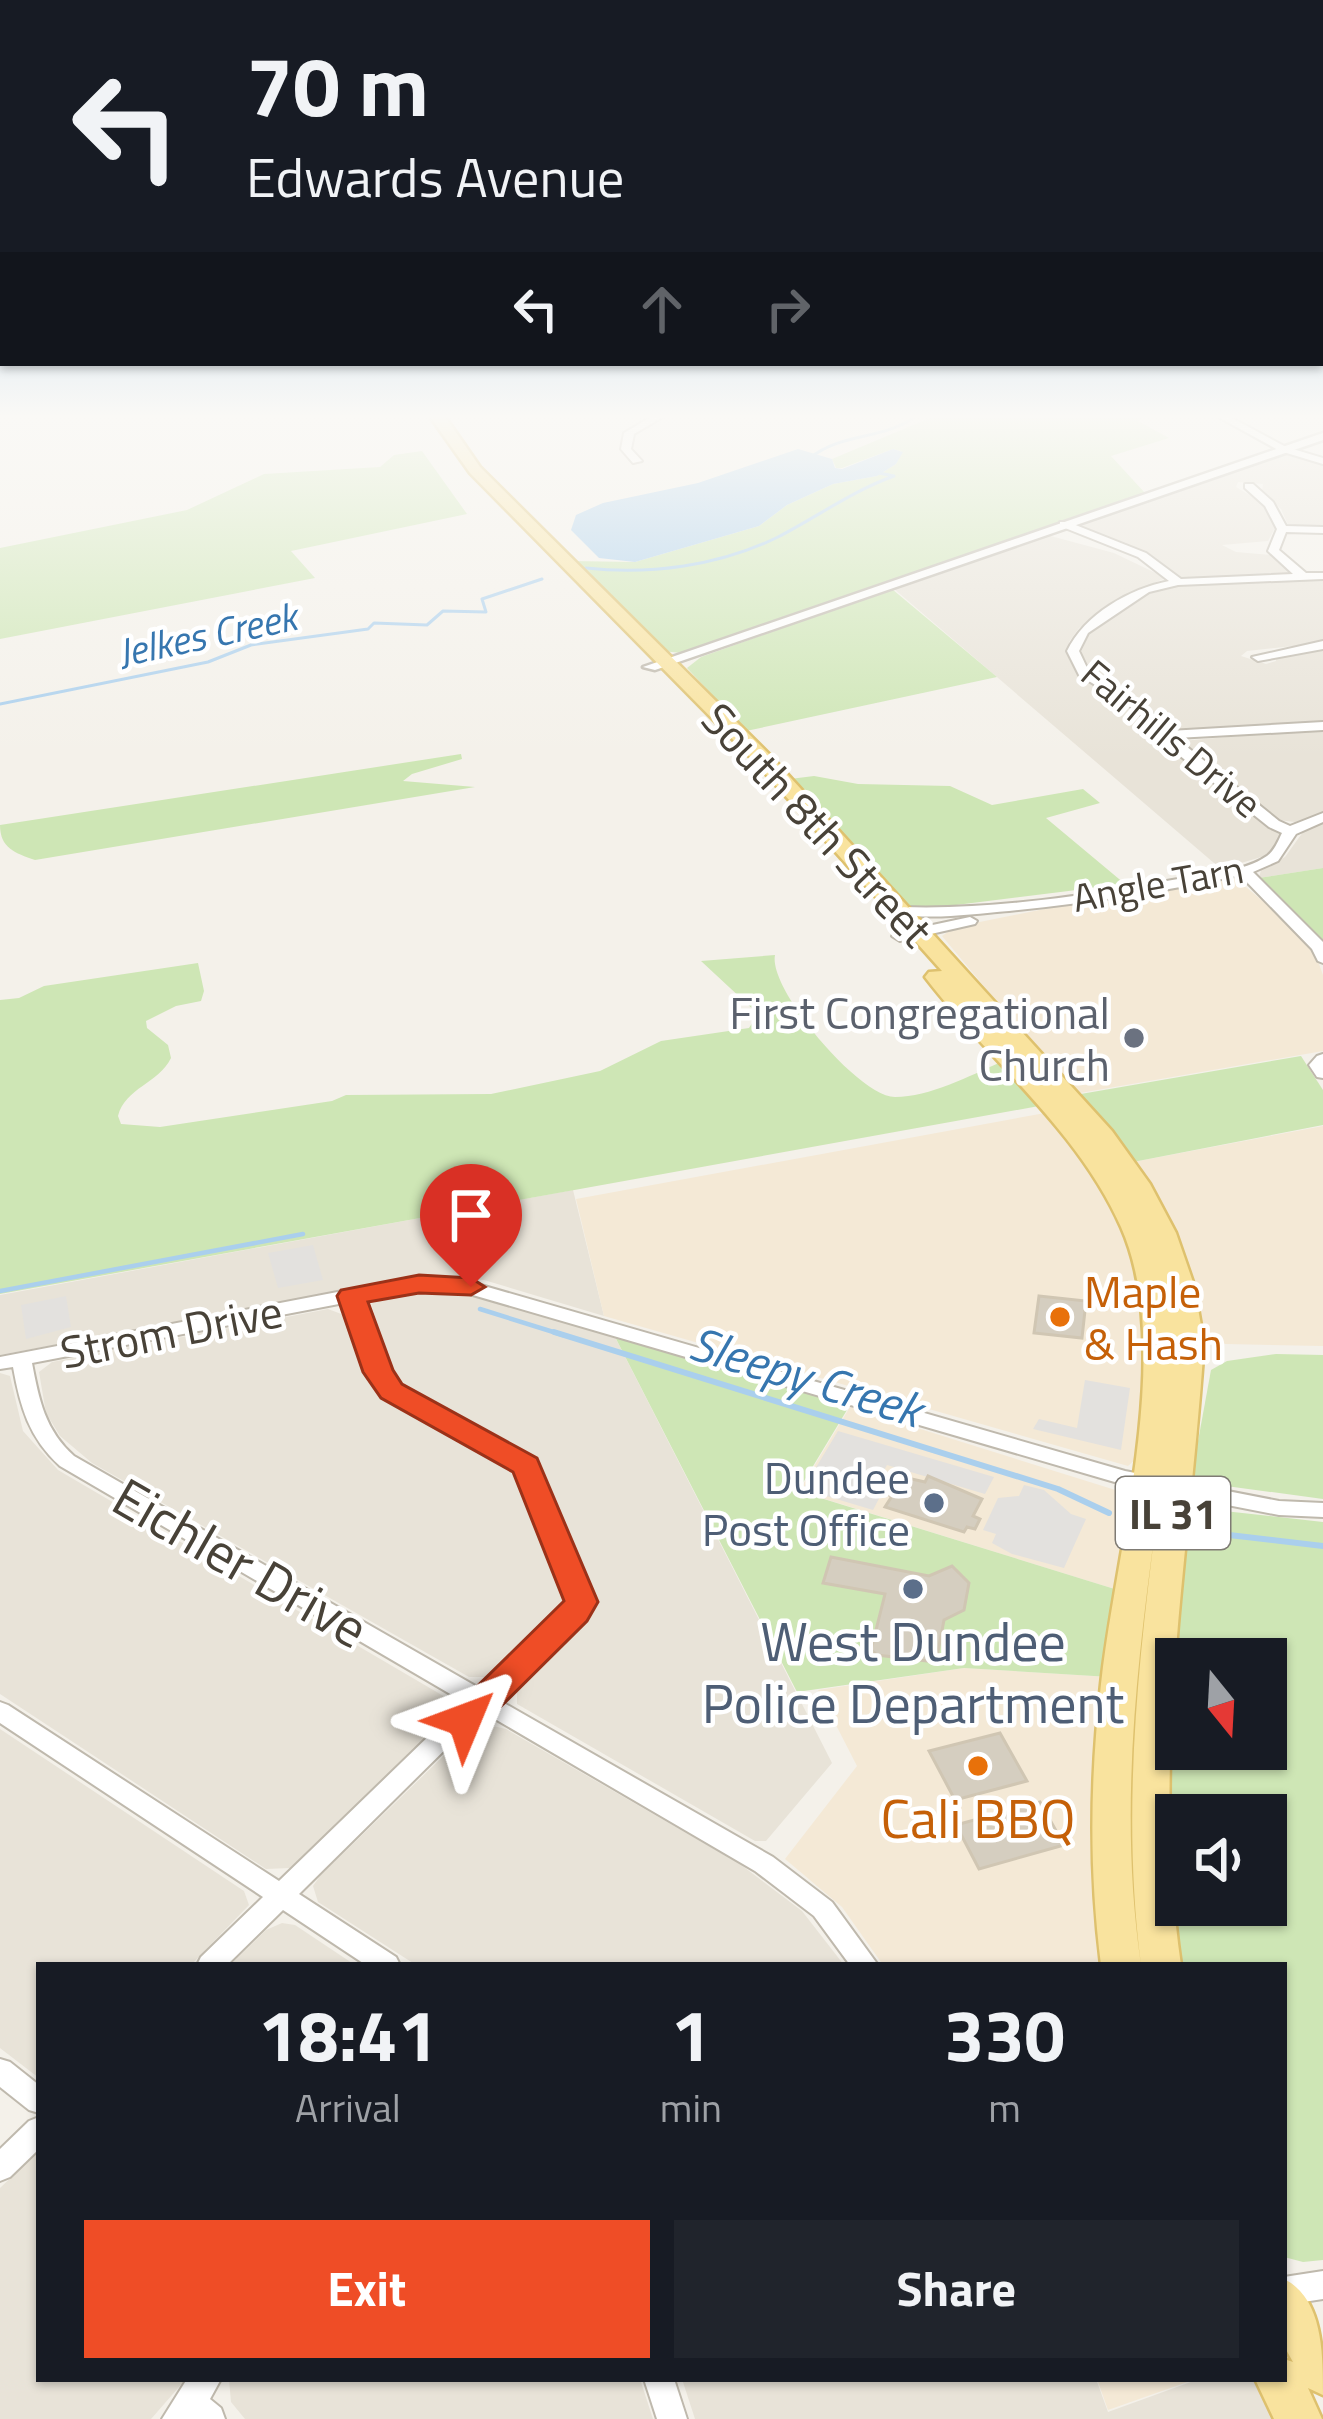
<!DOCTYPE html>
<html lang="en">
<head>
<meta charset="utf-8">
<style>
	body { margin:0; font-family:"Titillium Web",sans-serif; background:#20242c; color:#f1f3f6; height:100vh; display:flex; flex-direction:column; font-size:45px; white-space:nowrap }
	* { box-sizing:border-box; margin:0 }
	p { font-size:39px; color:#9ea1a6 }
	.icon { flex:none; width:66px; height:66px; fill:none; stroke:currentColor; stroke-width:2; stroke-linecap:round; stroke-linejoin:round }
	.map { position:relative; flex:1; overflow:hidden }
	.details { position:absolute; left:36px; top:1962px; width:1251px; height:420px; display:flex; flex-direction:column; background:#171b24; border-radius:0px; box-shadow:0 3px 9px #0004 }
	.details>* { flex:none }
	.banner { position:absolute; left:0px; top:0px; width:1323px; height:366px; box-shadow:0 3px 9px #0004; background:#171b24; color:#f1f3f6; overflow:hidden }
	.needle { width:78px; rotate:162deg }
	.controls { position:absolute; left:1155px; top:1638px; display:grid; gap:24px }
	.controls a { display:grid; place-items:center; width:132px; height:132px; border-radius:0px; background:#171b24; box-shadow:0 3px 9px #0004; font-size:60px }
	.pin { position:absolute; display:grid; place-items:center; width:102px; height:102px; color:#fff; margin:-123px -51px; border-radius:50% 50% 50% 0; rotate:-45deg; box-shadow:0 0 12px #0007 }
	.pin .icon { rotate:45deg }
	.me { position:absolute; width:132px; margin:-66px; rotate:46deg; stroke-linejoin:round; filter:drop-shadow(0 0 9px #0008) }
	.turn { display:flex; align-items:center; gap:42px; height:252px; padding:0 48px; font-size:54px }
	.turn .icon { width:156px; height:156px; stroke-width:2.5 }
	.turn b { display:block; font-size:84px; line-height:102px }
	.lanes { display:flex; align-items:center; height:114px; padding:0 48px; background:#0003; justify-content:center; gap:60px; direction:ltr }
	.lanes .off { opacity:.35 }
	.eta { display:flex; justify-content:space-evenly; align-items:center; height:204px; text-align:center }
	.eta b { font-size:72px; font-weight:700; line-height:84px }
	.button { display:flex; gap:24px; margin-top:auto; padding:24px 48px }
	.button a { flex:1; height:138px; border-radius:0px; background:#ef4d26; color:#fff; font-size:48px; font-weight:700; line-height:138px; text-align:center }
	.button a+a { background:#20242c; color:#f1f3f6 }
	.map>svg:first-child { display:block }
	.residential { fill:#e8e3d8 }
	.commercial { fill:#f4e9d6 }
	.green { fill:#cee6b5; fill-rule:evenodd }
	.parking { fill:#e3e1de }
	.water { fill:#aacfed }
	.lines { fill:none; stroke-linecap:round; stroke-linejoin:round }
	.stream-far2 { stroke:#aacfed; stroke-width:3 }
	.stream-far1 { stroke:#aacfed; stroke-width:4.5 }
	.stream { stroke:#aacfed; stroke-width:6 }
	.building { fill:#d5cec0; stroke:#d0c6b3; stroke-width:3 }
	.minor-casing { stroke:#bfb9ad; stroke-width:4 }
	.tertiary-casing { stroke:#bfb9ad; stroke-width:5 }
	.primary-casing { stroke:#dec16e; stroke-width:5 }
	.minor { fill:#fff; fill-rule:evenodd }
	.tertiary { fill:#fff; fill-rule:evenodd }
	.primary { fill:#f9e39e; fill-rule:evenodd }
	.route { fill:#ef4d26; stroke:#9b3219; stroke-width:3 }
	.worship-dot { fill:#6b7280; stroke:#fff; stroke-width:4.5 }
	.food-dot { fill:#e8710a; stroke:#fff; stroke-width:4.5 }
	.service-dot { fill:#5c6f8a; stroke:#fff; stroke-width:4.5 }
	.labels { text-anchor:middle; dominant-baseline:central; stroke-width:9; stroke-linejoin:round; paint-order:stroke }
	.far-water-label { font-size:39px; font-style:italic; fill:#3676af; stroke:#fff }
	.far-street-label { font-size:39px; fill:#484238; stroke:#fff }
	.shield { fill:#fff; stroke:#7f7b74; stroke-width:3 }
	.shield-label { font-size:42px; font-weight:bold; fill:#484238 }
	.street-label { font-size:45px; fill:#484238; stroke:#fff }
	.worship-label { font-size:45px; fill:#5b616d; stroke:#fff; text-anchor:end }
	.food-label { font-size:45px; fill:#c56008; stroke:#fff; text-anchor:start }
	.service-label { font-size:45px; fill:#4e5e75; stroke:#fff; text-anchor:end }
	.water-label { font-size:48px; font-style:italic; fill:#3676af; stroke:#fff }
	.near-street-label { font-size:54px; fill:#484238; stroke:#fff }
	.near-service-label { font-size:54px; fill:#4e5e75; stroke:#fff }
	.near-food-label { font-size:54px; fill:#c56008; stroke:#fff }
</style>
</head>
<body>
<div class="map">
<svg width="1323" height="2419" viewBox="0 0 1323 2419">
	<rect width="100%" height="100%" fill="#f4f1ea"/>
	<!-- residential -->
	<g class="residential">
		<path d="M1286,454L1323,464V528L1288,525L1281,509L1262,492L1263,484L1238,482L1236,487L1266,505L1276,526L1268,541L1222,545L1236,552L1271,555L1292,572L1290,575L1181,579L1136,549L1078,525Z"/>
		<path d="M1047,535L1114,553L1166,578L1125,595L1079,628L1069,642V660L1079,673L1137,709L1170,745L1280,834L1279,844L1268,855L1221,869L893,588Z"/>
		<path d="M1323,577V643L1247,651L1241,656L1266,664L1276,661V655L1323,648V723L1173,730L1138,699L1096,676L1080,655L1090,631L1152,590L1185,584Z"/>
		<path d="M1323,729V813L1295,822L1278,820L1181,741Z"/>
		<path d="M1323,821V868L1259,878L1261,870L1285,857L1303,832Z"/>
		<path d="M573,1190L604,1316L484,1280L423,1276L0,1355V1295Z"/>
		<path d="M433,1291L474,1296L615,1337L832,1763L766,1841H755L517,1704V1688L591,1615L598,1599L538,1460L513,1443L410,1390L393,1373L371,1304L390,1296Z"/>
		<path d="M328,1309L344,1315L365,1374L385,1399L505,1463L520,1479L567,1598L487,1677H469L92,1463L60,1436L46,1413L39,1372L52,1362Z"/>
		<path d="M0,1373L10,1376L23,1431L58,1470L452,1701L451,1715L290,1868L266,1869L0,1694Z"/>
		<path d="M484,1724L506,1729L740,1864L802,1911L844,1965H416L318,1902L313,1886L320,1876L467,1733Z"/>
		<path d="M0,1729L244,1891L249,1905L191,1965H39V2078L0,2048Z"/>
		<path d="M282,1923L295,1925L355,1965H230L266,1930Z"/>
		<path d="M39,2151V2379H186L151,2419H0V2188Z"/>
		<path d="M229,2379H640L653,2419H245L231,2402Z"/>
		<path d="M682,2379H1096L1108,2412L1199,2379H1260L1281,2419H695Z"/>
	</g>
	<!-- commercial -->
	<g class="commercial">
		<path d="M1235,878L1294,927L1315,953L1323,975V1051L1074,1094L942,936L955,927L1069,904Z"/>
		<path d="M1045,1113L1089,1166L1114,1205L1139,1266L1147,1357L1136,1459L1128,1466L604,1316L576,1199Z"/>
		<path d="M1323,1126V1346L1225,1344L1212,1339L1198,1321L1133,1162Z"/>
		<path d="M850,1407L1125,1493L1131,1501L1121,1591L799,1491Z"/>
		<path d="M964,1668L1110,1677L1107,1965H883L842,1907L785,1859L857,1766L818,1690Z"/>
		<path d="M1097,2379H1196L1108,2410Z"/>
	</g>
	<!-- green -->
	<g class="green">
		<path d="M930,418H1143L1138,421L1169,438L1111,456L1145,493L682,653L661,651L571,561L635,562L759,526L787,505L833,484L877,476L896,464L901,451L893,449L842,468H836L832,459Z"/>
		<path d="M422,451L467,514L291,551L315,578L0,639V548L187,510L264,474L380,467L394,455Z"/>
		<path d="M892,589L997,677L746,731L687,668L701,657Z"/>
		<path d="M461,754L462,759L412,774L403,781L475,787L35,860C15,853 0,848 0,825Z"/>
		<path d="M814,776L858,784L950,786L992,805L1083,789L1100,803L1046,818L1125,884L916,910L904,904L790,779Z"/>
		<path d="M1323,868V945L1252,879Z"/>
		<path d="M775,955C768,989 859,1097 895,1097C930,1097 969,1076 1001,1062L1039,1106L0,1294V1000L19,998L44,986L198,963L204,991L201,1001L176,1006L146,1021L147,1028L168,1045L171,1058C159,1083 125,1088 118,1116L121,1124L160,1127L332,1101L346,1095L491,1094L600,1071L661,1041L749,1028L758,1014L701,961Z"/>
		<path d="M1301,1056L1323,1090V1125L1133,1162L1075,1095Z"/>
		<path d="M611,1329L853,1400L798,1491L1121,1591L1110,1677L964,1668L797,1692Z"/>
		<path d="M1276,1354L1323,1355V1499L1204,1483L1192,1474L1211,1370L1227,1361Z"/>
		<path d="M1206,1509L1323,1522V2260L1303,2262L1284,2257V1965H1175L1161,1805L1188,1514ZM1176,1659H1266V1749H1176ZM1176,1815H1266V1905H1176Z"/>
	</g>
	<!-- parking -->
	<g class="parking">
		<path d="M313,1245L323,1280L278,1288L268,1253Z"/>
		<path d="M66,1296L71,1327L26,1339L21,1305Z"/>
		<path d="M1085,1380L1130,1388L1121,1450L1033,1429L1039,1419L1077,1428Z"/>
		<path d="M838,1431L994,1477L985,1494L887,1465L873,1490L882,1493L873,1510L803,1489Z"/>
		<path d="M1024,1485L1044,1490L1071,1514L1086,1519L1064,1568L1012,1554L992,1543L996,1534L983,1530L998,1498L1019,1496Z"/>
	</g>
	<!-- water -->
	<path class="water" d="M798,449L832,459L835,468L842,469L893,449L903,452L896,464L877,476L833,484L787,505L759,526L635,562L599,558L571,530L576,515L603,503L698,483Z"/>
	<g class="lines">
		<!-- stream-far2 -->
		<g class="stream-far2">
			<path d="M810,458C840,433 881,440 913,418"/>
			<path d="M586,568C650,575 719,566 778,537C817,517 852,491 894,476L879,473"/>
			<path d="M0,704L208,662L251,645L368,629L374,623L427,625L443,611L486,612L482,599L542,579"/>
		</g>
		<!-- stream-far1 -->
		<g class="stream-far1">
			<path d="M0,1291L303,1234"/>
			<path d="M480,1309L563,1335"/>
		</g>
		<!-- stream -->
		<g class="stream">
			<path d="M554,1332L1058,1489L1109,1513"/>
			<path d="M1212,1533L1323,1546"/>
		</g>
	</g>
	<!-- building -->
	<g class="building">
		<path d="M1039,1296L1086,1301L1082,1338L1034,1333Z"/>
		<path d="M885,1473L925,1482L928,1476L982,1499L973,1516L980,1519L975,1529L967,1527L964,1532L885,1507L892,1496L875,1490Z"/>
		<path d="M831,1557L929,1576L952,1566L969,1583L964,1610L944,1620L936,1662L877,1655L871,1650L885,1594L823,1583Z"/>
		<path d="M1000,1733L1027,1781L955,1800L929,1751Z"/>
		<path d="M1040,1802L1064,1845L979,1869L956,1825Z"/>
	</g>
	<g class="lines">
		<defs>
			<g id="minor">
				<path d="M649,418H661L634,434L631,449L642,461L633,463L621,449L624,433Z"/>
				<path d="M1220,418H1232L1286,447L1323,458V464L1280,451Z"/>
				<path d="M1245,484H1253L1273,502L1286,526L1323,527V533L1286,532L1279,550L1306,573H1323V579L1178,585L1149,592L1088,633L1079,651L1088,670L1144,704L1169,731L1323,722V730L1176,738L1279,821L1290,826L1323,813V822L1296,834L1278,861L1253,872L1323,942V963L1318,961L1312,949L1240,875C1164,892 1086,903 1009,911C972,914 933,920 897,914V908L902,907C994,910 1088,895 1178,879C1205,874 1244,872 1267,856C1275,850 1278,841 1282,833L1269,827L1169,747L1136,710L1079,675L1067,651C1085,614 1129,589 1169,581L1138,557L1060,526V522H1068L1146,553L1181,579L1293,574L1268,551L1277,529L1265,506L1245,488Z"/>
				<path d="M1323,641V649L1258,661L1252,657Z"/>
				<path d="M970,917L977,921L975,924L900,941L892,936L895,933Z"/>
				<path d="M1323,1054V1078L1317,1077L1309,1065L1317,1056Z"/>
				<path d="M460,1279L1125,1471L1279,1501L1323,1503V1517L1279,1515L1125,1485L459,1291L400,1292L362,1299L387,1371L399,1386L519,1450L535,1464L592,1602L497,1699L773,1857L832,1902L878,1965H850L814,1916L755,1871L483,1712L299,1894L396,1957L400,1965H366L283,1910L227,1965H197L201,1957L263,1897L0,1723V1702L8,1705L279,1881L464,1702L60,1466C29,1438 20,1406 13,1367L0,1369V1357L400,1280ZM344,1303L368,1372L385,1396L505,1460L519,1473L569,1600L479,1688L74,1456C45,1430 39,1400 32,1363Z"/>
				<path d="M0,2059L10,2062L39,2085V2113L29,2110L0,2087Z"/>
				<path d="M39,2117V2149L10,2177L0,2181V2149L29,2121Z"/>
				<path d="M1323,2271V2299L1284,2305V2277Z"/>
				<path d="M187,2379H221L210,2399L221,2408L225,2419H162Z"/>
				<path d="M644,2379H674L687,2419H657Z"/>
			</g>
			<path id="tertiary" d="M1323,433V440L655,670L643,667Z"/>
			<g id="primary">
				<path d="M431,418H446L480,467L770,755L1112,1131L1150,1184L1176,1233L1194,1285L1204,1343C1190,1553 1150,1754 1181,1965H1141C1122,1816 1137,1672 1156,1523C1136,1672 1119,1815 1141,1965H1101C1089,1870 1090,1779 1101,1684C1115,1551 1176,1351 1121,1227C1077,1128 989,1061 925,977L929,972L942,971L756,763L470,473Z"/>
				<path d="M1284,2279C1323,2298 1323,2354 1323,2395L1308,2388L1322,2419H1274L1255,2379H1284V2359L1293,2362L1284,2346Z"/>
			</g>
		</defs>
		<!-- minor casing -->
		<use href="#minor" class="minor-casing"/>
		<!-- tertiary casing -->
		<use href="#tertiary" class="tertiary-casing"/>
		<!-- primary casing -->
		<use href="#primary" class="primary-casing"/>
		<!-- minor -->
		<use href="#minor" class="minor"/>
		<!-- tertiary -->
		<use href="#tertiary" class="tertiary"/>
		<!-- primary -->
		<use href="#primary" class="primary"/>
	</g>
	<!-- sky -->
	<linearGradient id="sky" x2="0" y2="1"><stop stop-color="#8fbfea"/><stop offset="0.55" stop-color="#faf9f6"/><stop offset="1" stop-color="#faf9f6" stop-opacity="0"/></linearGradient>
	<rect width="1323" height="757" fill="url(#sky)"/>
	<!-- route -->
	<path class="route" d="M419,1275L471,1278L485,1287L471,1295L419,1293L368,1302L393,1370L402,1384L537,1458L598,1602L587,1621L478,1729L465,1733L453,1729L448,1720L453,1710L564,1601L513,1472L381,1398L363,1372L337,1296L341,1290Z"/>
	<!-- markers -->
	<circle class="worship-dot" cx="1134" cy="1038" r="12"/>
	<g class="food-dot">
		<circle cx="1060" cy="1317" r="12"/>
		<circle cx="978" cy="1766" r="12"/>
	</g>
	<g class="service-dot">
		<circle cx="934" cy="1503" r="12"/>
		<circle cx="913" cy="1589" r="12"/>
	</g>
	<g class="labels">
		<!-- far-water labels -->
		<g class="far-water-label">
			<text transform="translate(207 634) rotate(-12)">Jelkes Creek</text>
		</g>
		<!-- far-street labels -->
		<g class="far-street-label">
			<text transform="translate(1172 738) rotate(40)">Fairhills Drive</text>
			<text transform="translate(1158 883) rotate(-10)">Angle Tarn</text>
		</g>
		<!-- shield labels -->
		<rect class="shield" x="1116" y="1477" width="114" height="72" rx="9"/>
		<g class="shield-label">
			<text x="1173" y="1513">IL 31</text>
		</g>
		<!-- street labels -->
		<g class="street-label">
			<text transform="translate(818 824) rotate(47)">South 8th Street</text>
			<text transform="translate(171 1331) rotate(-11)">Strom Drive</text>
		</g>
		<!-- worship labels -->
		<g class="worship-label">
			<text x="1110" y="1012">First Congregational<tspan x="1110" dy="52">Church</tspan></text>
		</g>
		<!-- food labels -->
		<g class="food-label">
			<text x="1084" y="1291">Maple<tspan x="1084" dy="52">&amp; Hash</tspan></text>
		</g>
		<!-- service labels -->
		<g class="service-label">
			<text x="910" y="1477">Dundee<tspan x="910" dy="52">Post Office</tspan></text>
		</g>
		<!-- water labels -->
		<g class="water-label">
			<text transform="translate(806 1376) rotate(17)">Sleepy Creek</text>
		</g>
		<!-- near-street labels -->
		<g class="near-street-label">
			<text transform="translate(241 1562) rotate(30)">Eichler Drive</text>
		</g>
		<!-- near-service labels -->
		<g class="near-service-label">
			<text x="913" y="1641">West Dundee<tspan x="913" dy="62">Police Department</tspan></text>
		</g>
		<!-- near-food labels -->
		<g class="near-food-label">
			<text x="978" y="1818">Cali BBQ</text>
		</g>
	</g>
</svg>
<div class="controls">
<a><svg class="needle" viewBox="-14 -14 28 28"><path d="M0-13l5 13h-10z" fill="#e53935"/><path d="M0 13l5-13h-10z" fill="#9ea1a6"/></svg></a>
<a><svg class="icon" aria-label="sound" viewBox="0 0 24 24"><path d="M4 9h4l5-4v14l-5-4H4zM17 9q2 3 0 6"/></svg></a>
</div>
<div class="pin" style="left:471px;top:1287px;background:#d93025"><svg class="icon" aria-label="arrive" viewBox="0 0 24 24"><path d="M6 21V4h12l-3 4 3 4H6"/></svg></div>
<svg class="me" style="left:465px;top:1720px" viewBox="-20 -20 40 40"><path d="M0-17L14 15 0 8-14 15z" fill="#ef4d26" stroke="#fff" stroke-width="4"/></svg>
<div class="banner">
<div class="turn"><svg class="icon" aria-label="left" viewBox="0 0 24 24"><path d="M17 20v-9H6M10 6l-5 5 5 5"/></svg><div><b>70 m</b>Edwards Avenue</div></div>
<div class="lanes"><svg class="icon" aria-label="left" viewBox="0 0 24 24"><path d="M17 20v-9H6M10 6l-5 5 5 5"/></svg><svg class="icon off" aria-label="ahead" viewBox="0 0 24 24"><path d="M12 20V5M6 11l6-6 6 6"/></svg><svg class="icon off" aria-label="right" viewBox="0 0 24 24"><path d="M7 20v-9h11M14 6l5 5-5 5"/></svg></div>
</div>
<section class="details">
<div class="eta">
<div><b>18:41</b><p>Arrival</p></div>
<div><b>1</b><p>min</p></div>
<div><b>330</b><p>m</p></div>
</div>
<div class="button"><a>Exit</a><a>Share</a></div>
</section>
</div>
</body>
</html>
